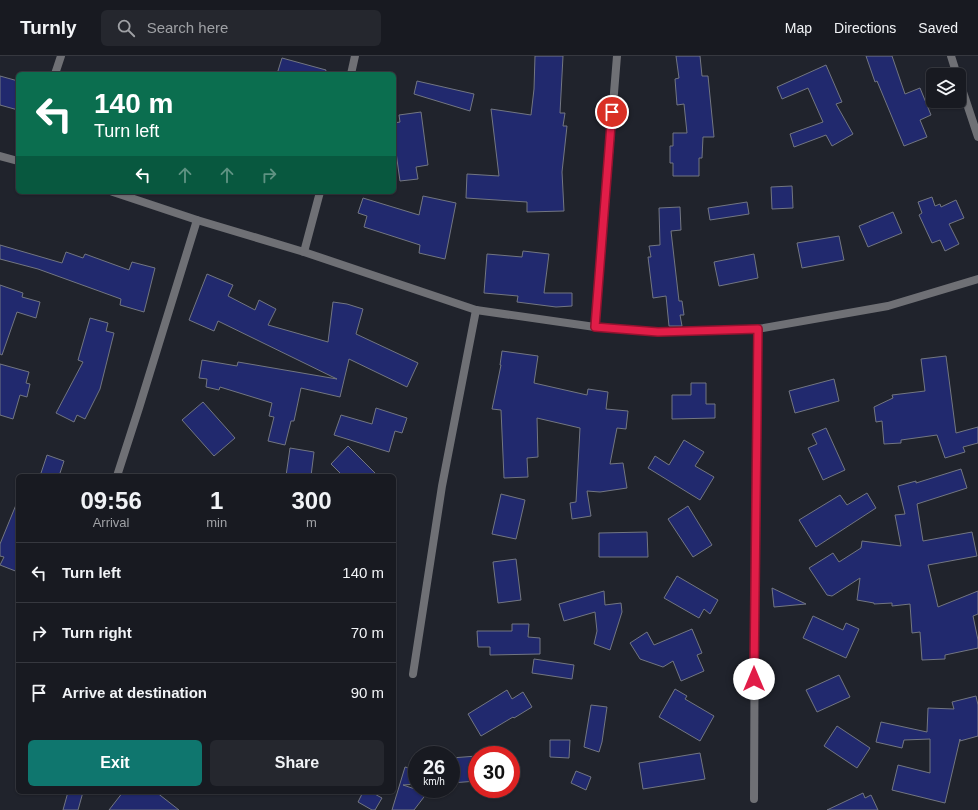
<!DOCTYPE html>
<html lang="en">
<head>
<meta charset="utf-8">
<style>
	body { margin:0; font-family:Helvetica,sans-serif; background:#25272e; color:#f1f3f6; height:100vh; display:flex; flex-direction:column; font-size:15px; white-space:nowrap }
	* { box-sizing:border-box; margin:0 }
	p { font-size:13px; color:#9fa1a5 }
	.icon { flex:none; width:22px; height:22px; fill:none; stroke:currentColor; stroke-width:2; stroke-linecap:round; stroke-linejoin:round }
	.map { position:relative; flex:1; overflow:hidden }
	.panel { position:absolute; left:16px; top:418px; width:380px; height:320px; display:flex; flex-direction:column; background:#181a21; border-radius:6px; box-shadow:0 1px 3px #0004,0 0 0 1px #36383f }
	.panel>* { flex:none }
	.guide { position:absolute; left:16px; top:16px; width:380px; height:122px; border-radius:6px; box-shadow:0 1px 3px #0004,0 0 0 1px #36383f; background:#0b6e4f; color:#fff; overflow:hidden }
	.fabs { position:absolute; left:926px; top:12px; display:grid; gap:8px }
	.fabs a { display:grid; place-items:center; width:40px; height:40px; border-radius:6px; background:#181a21; box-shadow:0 1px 3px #0004,0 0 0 1px #36383f; font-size:20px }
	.speed { position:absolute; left:408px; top:690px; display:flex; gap:8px; font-size:20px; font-weight:700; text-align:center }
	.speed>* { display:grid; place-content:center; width:52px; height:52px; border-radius:50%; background:#181a21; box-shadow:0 1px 3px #0004,0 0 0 1px #36383f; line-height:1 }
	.speed small { font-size:10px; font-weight:400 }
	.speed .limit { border:6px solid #d22; background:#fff; color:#111 }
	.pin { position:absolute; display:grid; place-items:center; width:34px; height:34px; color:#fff; margin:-17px; border:2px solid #fff; border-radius:50%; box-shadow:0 1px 4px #0007 }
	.me { position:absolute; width:44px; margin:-22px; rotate:0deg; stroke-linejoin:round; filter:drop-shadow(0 0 3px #0008) }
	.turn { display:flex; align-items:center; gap:14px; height:84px; padding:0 12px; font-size:18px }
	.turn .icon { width:52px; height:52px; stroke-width:2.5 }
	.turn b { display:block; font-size:28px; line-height:34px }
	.lanes { display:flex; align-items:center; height:38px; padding:0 12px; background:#0003; justify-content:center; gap:20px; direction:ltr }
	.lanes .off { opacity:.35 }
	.eta { display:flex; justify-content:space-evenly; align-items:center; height:68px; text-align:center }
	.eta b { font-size:24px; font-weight:800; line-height:28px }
	.primary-button { display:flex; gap:8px; margin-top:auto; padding:8px 12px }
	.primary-button a { flex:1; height:46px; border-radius:6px; background:#0f766e; color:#fff; font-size:16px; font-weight:800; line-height:46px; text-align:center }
	.primary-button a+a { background:#25272e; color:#f1f3f6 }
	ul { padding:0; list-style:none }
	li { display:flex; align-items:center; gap:12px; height:60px; padding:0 12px; border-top:1px solid #36383f }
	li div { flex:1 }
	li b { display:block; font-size:15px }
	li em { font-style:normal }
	header { display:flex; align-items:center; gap:24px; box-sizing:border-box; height:56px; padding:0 20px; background:#181a21; border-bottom:1px solid #36383f }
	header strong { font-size:19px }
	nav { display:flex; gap:22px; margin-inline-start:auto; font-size:14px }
	.search { width:280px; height:36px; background:#25272e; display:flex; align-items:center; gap:10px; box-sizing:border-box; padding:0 14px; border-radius:6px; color:#9fa1a5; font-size:15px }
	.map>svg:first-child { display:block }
	.building { fill:#21296e; stroke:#727681 }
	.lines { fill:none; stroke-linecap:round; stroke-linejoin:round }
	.street { stroke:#6f7075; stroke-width:8 }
	.route-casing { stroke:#92132f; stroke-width:10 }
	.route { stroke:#e11d48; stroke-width:7 }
</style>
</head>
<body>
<header>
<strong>Turnly</strong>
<div class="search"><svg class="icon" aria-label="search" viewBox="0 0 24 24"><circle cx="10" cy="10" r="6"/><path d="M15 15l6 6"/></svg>Search here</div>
<nav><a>Map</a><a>Directions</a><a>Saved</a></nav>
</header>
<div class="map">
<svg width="978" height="754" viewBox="0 0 978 754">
	<rect width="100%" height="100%" fill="#20232c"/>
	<!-- building -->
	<g class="building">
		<path d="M535,0H563L560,57H565L563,70H567L562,116L564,155L527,156V146L466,142L467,118L499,120L491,53L531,59L534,33Z"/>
		<path d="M676,0H700L702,20H708L714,81H703L702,102H699V120H673V107H670V90H673V77H687L684,48L677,49L675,23L679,22Z"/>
		<path d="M866,0H892L905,38L920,32L931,59L920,64L927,81L904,90L877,25L875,26Z"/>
		<path d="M282,2L326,14L325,18H277Z"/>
		<path d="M826,9L842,46L836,48L853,78L832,90L826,79L794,91L790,78L823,66L808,32L782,43L777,31Z"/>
		<path d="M0,20L18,25V54L0,49Z"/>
		<path d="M417,25L474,38L470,55L414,38Z"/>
		<path d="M421,56L428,109L416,111L418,123L400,125L394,82V67L400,66L399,59Z"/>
		<path d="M792,130L793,152L772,153L771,131Z"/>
		<path d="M423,140L456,147L445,203L419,197L420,189L364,171L367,160L358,157L363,142L419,159Z"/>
		<path d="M932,141L935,150L940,148L941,151L956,144L964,162L949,168L959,188L945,195L940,184L932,187L919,159L922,157L918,146Z"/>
		<path d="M747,146L749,158L710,164L708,152Z"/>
		<path d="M680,151L681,174L671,175L679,245H682L684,259H680L682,270H669L666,240L653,242L648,201H651L649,190L660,189L659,152Z"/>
		<path d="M893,156L902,177L868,191L859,170Z"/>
		<path d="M839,180L844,204L802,212L797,187Z"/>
		<path d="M0,189L62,207L66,196L83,202L85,198L129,214L132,206L155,212L144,256L120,249L121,243L38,213L0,203Z"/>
		<path d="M523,195L549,198L544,237H572V250L556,251L517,246L518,240L484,237L487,198L522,201Z"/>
		<path d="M754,198L758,222L719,230L714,206Z"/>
		<path d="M207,218L233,229L228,240L255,254L259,244L276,253L268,269L328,286L333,246L347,248L363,253L356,278L418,307L407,331L349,303L340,341L301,332L294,365H291L285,389L268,385L274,361L269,360L272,347L220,331L219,334L206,331L207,323L199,322L202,304L237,310L238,306L337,323L218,265L214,275L189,264Z"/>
		<path d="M0,229L23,237L22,241L40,246L36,262L17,256L2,299L0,298Z"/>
		<path d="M90,262L108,267L106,275L114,277L100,333L85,363L77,359L74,366L56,357L83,306L78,304Z"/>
		<path d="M502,295L538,300L534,327L587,339L588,333L608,336L606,353L628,355L626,373L617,372L610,408L623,407L627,432L600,436L587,435L591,460L572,463L570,447L576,446L580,372L537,362L538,401L527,402L528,421L504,422L501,354L492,353L501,309H500Z"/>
		<path d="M946,300L956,377L978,371V387L963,391L965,396L945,402L937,379L901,384V387L884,388L882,365L876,366L874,351L893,342L892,339L925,335L921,303Z"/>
		<path d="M0,308L29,316L26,327L30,328L27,341L20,339L13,363L0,359Z"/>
		<path d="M834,323L839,345L795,357L789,335Z"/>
		<path d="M691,327H706V348H715V362L672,363V339H691Z"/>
		<path d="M203,346L235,382L214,400L182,364Z"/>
		<path d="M376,352L407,362L402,377L395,375L389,396L334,379L341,359L372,368Z"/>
		<path d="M826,372L845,414L823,424L808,392L817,388L812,378Z"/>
		<path d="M684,384L704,396L695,410L714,421L700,444L648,412L655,400L669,409Z"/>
		<path d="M348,390L378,420H343L331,408Z"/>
		<path d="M290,392L314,396L311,420H286Z"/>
		<path d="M47,399L64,405L59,420H40Z"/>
		<path d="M961,413L967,432L917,448L923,485L972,476L977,500L928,509L938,551L978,535V558L973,560L978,584V592L945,599V603L922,604L920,576L912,577L910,548L892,550V547L874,548V547L857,544L860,522L832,540L827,539L809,512L833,497L839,506L861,492L862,485L901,490L895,459L905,458L898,430L916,425V427Z"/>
		<path d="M867,437L876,452L816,491L799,464L840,439L847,449Z"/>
		<path d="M501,438L525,444L516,483L492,478Z"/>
		<path d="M18,444V516L0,509L4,501L0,500V488Z"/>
		<path d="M688,450L712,489L693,501L668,463Z"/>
		<path d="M647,476L648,501H599V477Z"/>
		<path d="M516,503L521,544L498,547L493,506Z"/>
		<path d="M677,520L718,544L710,558L704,553L699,562L664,542Z"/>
		<path d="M772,532L806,548L774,551Z"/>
		<path d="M604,535L605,549L621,547L622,556L610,594L594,588L597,575L595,556L564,565L559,548Z"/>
		<path d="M813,560L843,574L846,567L859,573L846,602L803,582Z"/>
		<path d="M512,568H529L528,581L540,582V598L490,599V591H478L477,575H512Z"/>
		<path d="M692,573L702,597L697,599L704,615L681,625L673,605L663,611L640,603L630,587L647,576L654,589Z"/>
		<path d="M534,603L574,609L572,623L532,617Z"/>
		<path d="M839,619L850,641L817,656L806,634Z"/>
		<path d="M675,633L687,640L685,643L714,660L700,685L659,661Z"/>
		<path d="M507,634L512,643L523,636L532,651L514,662L513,661L481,680L468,658Z"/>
		<path d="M976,640L978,649V680L960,685V683L945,747L892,734L898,709L930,717V683L904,684L902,692L876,686L881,666L927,676L928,652L954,653L952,646Z"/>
		<path d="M591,649L607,651L602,686L599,696L584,691Z"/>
		<path d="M837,670L870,692L857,712L824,690Z"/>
		<path d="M550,684H570L569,702L550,701Z"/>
		<path d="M700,697L705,723L643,733L639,707Z"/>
		<path d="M477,700V725L451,727V702Z"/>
		<path d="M405,711L417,714V728L403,729L427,737L414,754H392Z"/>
		<path d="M576,715L591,721L586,734L571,727Z"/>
		<path d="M68,736H83L78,754H63Z"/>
		<path d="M123,736H156L179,754H109Z"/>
		<path d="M363,736H371L382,742L375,754H372L358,746Z"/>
		<path d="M863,737L865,742L871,739L878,754H827Z"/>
	</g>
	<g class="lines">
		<!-- street -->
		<g class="street">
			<path d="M951,0L957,19"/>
			<path d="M55,18L61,0"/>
			<path d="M351,18L355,0"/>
			<path d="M959,24L978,81"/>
			<path d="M0,100L18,105"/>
			<path d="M113,136L197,164L304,196L476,254L595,271L657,276L758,273L888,250L978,223"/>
			<path d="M304,196L320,136"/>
			<path d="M595,271L617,0"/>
			<path d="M117,420L139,352L197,164"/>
			<path d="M413,618L442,430L476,254"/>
			<path d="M754,743L755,517L758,273"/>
		</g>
	</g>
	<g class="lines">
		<defs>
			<path id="route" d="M612,56L595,271L658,276L758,273L754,623"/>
		</defs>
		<!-- route casing -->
		<use href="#route" class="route-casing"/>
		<!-- route -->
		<use href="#route" class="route"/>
	</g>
</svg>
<div class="fabs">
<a><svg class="icon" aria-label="layers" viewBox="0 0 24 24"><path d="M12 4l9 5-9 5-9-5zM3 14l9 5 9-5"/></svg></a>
</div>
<div class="speed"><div>26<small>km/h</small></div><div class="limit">30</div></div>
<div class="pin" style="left:612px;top:56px;background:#d93025"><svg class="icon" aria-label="arrive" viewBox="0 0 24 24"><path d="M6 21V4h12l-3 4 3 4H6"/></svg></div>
<svg class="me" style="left:754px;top:623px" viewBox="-20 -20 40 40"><circle r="19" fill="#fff"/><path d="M0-13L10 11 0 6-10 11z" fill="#e11d48"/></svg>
<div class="guide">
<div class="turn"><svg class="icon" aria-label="left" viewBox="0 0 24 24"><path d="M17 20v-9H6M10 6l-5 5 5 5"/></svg><div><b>140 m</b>Turn left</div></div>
<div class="lanes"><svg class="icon" aria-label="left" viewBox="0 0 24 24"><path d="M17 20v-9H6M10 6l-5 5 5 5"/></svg><svg class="icon off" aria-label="ahead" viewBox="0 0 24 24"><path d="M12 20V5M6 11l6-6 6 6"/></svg><svg class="icon off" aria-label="ahead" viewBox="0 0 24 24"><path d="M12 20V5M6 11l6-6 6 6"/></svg><svg class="icon off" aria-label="right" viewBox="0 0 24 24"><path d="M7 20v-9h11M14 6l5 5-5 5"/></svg></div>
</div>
<section class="panel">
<div class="eta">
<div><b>09:56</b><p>Arrival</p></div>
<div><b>1</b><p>min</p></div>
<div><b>300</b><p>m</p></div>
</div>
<ul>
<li><svg class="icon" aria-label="left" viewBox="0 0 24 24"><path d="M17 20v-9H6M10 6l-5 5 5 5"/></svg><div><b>Turn left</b></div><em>140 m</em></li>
<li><svg class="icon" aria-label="right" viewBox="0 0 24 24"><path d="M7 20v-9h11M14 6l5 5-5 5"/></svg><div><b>Turn right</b></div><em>70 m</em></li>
<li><svg class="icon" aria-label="arrive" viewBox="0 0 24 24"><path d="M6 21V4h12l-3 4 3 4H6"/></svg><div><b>Arrive at destination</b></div><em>90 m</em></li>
</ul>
<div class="primary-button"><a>Exit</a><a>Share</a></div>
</section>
</div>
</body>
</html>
